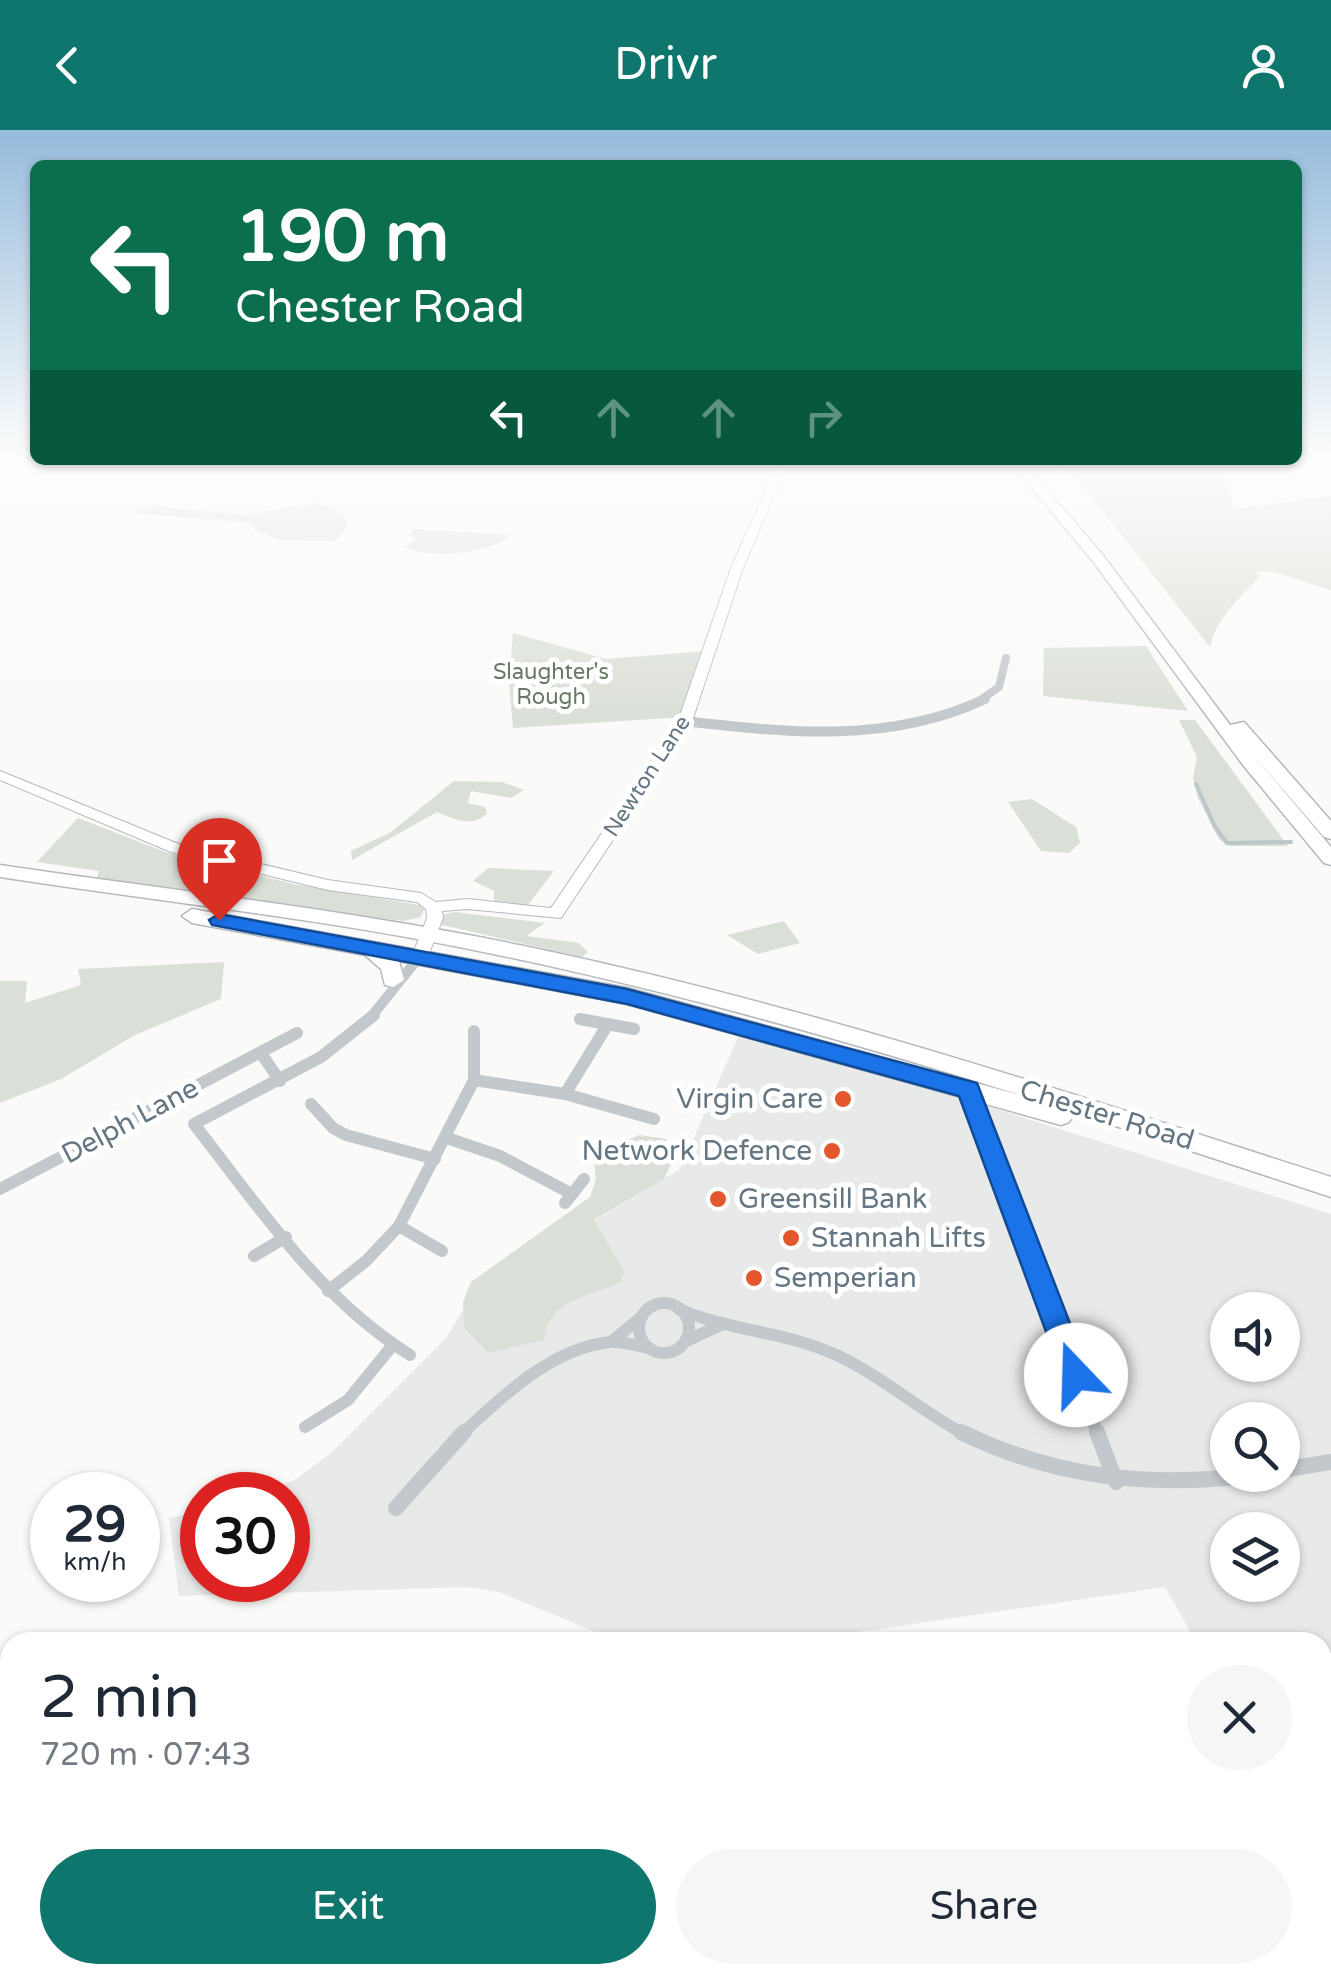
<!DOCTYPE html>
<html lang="en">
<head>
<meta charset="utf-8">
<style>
	body { margin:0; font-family:"Varela Round",sans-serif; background:#f6f6f7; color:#1f2937; height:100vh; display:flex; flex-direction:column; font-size:38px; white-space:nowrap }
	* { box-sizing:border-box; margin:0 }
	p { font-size:32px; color:#747a83 }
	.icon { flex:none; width:55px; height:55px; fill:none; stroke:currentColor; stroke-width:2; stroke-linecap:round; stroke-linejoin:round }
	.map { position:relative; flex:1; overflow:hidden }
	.panel { position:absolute; left:0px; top:1502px; width:1332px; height:352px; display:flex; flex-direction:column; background:#fff; border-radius:30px 30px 0 0; box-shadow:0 2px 8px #0004 }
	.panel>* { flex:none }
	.guide { position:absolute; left:30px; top:30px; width:1272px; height:305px; border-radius:15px; box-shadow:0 2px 8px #0004; background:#0b6e4f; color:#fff; overflow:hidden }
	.tools { position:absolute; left:1210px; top:1162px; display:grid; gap:20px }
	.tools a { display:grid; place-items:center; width:90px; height:90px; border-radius:50%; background:#fff; box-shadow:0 2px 8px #0004; font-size:50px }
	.speed { position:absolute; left:30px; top:1342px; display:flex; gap:20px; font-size:50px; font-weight:700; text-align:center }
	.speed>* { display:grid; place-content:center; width:130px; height:130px; border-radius:50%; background:#fff; box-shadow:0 2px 8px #0004; line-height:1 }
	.speed small { font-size:25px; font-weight:400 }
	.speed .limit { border:15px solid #d22; background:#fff; color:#111 }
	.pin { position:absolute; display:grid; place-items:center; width:85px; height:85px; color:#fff; margin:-102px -42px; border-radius:50% 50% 50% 0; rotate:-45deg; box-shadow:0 0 10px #0007 }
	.pin .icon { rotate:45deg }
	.me { position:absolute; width:110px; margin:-55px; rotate:339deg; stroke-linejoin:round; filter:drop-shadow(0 0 8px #0008) }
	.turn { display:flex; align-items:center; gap:35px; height:210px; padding:0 40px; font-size:45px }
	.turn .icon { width:130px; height:130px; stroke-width:2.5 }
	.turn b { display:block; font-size:70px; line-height:85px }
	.lanes { display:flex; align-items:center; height:95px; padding:0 40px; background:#0003; justify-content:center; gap:50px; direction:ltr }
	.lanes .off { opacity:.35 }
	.round { display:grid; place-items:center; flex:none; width:105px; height:105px; border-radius:52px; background:#f6f6f7 }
	.head { display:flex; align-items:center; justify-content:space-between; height:170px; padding:0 40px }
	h1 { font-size:60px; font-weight:600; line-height:75px }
	.button { display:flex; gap:20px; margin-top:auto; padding:20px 40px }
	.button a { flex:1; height:115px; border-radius:60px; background:#0f766e; color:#fff; font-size:40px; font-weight:600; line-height:115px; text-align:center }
	.button a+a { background:#f6f6f7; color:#1f2937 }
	header { display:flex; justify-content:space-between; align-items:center; height:130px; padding:0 40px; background:#0f766e; color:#fff; font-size:45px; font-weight:600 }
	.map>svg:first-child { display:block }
	.built { fill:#e8e9e9; fill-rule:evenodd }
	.green { fill:#dadfd7 }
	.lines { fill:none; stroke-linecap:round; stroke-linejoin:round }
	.stream { stroke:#bbc7cb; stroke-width:4 }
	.secondary-casing { stroke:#b3babf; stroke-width:2 }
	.highway-casing { stroke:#b4b9bd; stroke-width:3 }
	.street-far3 { stroke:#c3c8cc; stroke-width:8 }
	.street-far2 { stroke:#c3c8cc; stroke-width:10 }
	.street-far1 { stroke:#c3c8cc; stroke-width:12 }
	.street { stroke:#c3c8cc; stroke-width:16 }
	.secondary { fill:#fff; fill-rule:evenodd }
	.highway { fill:#fff; fill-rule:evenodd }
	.route { fill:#1a73e8; stroke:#114b97; stroke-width:2.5 }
	.poi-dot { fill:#e4572e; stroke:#fff; stroke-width:4 }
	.labels { text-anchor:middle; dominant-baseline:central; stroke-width:10; stroke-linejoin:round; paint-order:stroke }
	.far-park-label { font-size:22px; fill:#687a64; stroke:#fff }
	.far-street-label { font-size:22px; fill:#657683; stroke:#fff }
	.poi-label { font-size:28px; fill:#657683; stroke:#fff; text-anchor:start }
	.street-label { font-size:28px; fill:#657683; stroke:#fff }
</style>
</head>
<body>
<header><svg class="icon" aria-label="back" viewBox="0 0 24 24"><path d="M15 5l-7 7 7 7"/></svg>Drivr<svg class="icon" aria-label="person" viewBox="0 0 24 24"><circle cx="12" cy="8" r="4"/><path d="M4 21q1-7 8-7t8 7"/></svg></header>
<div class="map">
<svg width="1331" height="1854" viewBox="0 0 1331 1854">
	<rect width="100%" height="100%" fill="#fafaf8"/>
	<!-- built -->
	<path class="built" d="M739,905L971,971L1331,1084V1754L1322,1739V1512H1196L1165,1457L791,1512H644L600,1504L499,1462L467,1457L179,1466L169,1388L202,1381V1450H288V1365H262L296,1349L331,1323L446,1208L474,1161L528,1123L596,1090L680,1039ZM1228,1180H1282V1235H1228ZM1228,1290H1282V1345H1228ZM1228,1400H1282V1455H1228Z"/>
	<!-- green -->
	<g class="green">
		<path d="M1053,330H1218L1234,379L1331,366V460L1274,442L1254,441L1261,445C1241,467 1216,488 1210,517L1082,355Z"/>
		<path d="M316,373L344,383L347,398L335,411L280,410L254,399L253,393L132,383L146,375L244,385Z"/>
		<path d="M414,399L510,405C494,423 429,430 405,417L418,408L408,406Z"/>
		<path d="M513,503L606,529L706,521L684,587L513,598L509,553Z"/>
		<path d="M1146,516L1188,581L1043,566L1044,518Z"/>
		<path d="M1179,590H1195L1288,716H1229L1219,709L1198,668L1193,648L1197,627Z"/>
		<path d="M454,651L502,652L524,660L511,668L471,661L468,673L485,677L487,684C470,698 455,689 437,682L352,730L351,721L391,702Z"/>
		<path d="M1032,669L1076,697L1080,713L1069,723L1041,721L1008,672Z"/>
		<path d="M78,688L168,723L294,754L425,776L421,787L404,791L256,773L97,748L99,741L37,732Z"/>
		<path d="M488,738L554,741L526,777L494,773V761L473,751Z"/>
		<path d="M455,782L545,793L526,806L579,813L588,822L582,827L438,794L442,785Z"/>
		<path d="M784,791L800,813L758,824L727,805Z"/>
		<path d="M224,832L221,869L135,905L61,949L0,973V851H27L25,873L81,855L78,839Z"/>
		<path d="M639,1005L666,1009L676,1024L664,1049L594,1090L624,1142L620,1152C588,1168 549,1168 544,1210L488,1223L464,1198L463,1172L471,1152L590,1067L596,1049L594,1031L604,1021Z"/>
	</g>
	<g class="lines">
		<!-- stream -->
		<path class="stream" d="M1196,654L1215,697L1227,713L1291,712"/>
		<defs>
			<path id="secondary" d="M779,330H789L743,438L692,591L561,788L467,779L442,781L443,788L428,826L420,832L412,826L427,788L426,779L417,772L328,760L171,722L0,650V641L181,715L328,750L421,763L436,772L467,769L551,778L678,591L731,438Z"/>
			<g id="highway">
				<path d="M1008,330H1021L1102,424L1230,595L1244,592L1331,691V709L1324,707L1249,620L1331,717V735L1324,733L1243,635L1092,430Z"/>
				<path d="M0,735C175,761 351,780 524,816C798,873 1065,961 1331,1047V1067L1070,981L1073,986L1069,992L1061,995L627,874L399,831L404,850L393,857L385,855L381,839L365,825L192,793L182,786L192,779L627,858L1027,967C842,909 655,856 464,818C311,787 155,771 0,747Z"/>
			</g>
		</defs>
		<!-- secondary casing -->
		<use href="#secondary" class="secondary-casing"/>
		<!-- highway casing -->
		<use href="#highway" class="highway-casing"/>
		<!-- street-far3 -->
		<path class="street-far3" d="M979,571L999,557L1006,528"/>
		<!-- street-far2 -->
		<g class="street-far2">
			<path d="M685,591C786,603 890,614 985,569"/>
			<path d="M371,887L420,826"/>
		</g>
		<!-- street-far1 -->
		<g class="street-far1">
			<path d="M374,885L321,927L194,994C259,1077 319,1168 410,1225"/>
			<path d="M580,889L634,899"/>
			<path d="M261,923L280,951"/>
			<path d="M474,950L565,964L654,989"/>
			<path d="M969,957L974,982L1098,1305"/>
			<path d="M565,964L608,894"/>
			<path d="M311,974L333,998L346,1005L435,1029"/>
			<path d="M447,1008L500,1026L572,1064"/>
			<path d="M0,1059L297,903"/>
			<path d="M565,1073L584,1049"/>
			<path d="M399,1096L442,1121"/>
			<path d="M254,1126L286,1107"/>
			<path d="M328,1161L366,1131L399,1096L474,950V901"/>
			<circle cx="664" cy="1198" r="25"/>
			<path d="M679,1179C727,1200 779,1201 827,1221C877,1241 918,1280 966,1305"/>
			<path d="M686,1211L721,1195"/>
			<path d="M611,1212L641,1187"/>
			<path d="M305,1297L348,1270L392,1216"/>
			<path d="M461,1305C501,1267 553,1217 611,1212C623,1211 637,1216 649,1218"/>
		</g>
		<!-- street -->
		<g class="street">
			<path d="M961,1302C1055,1348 1150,1358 1254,1345"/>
			<path d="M1097,1302L1116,1352"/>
			<path d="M1282,1340L1331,1332"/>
			<path d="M396,1378L464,1302"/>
			<path d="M1191,1845L1194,1854"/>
			<path d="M725,1854L779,1845"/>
		</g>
		<!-- secondary -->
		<use href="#secondary" class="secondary"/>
		<!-- highway -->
		<use href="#highway" class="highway"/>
	</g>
	<!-- sky -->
	<linearGradient id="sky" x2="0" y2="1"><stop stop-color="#96bcdc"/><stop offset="0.56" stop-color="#fdfdfc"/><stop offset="1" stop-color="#fdfdfc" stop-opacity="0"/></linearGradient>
	<rect width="1331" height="590" fill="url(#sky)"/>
	<!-- route -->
	<path class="route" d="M219,784L627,859L977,953L1090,1245L1086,1254L1076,1258L1066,1254L1062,1245L959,966L627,874L212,795L209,790Z"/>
	<!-- markers -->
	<g class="poi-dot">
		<circle cx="843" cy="969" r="10"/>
		<circle cx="832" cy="1021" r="10"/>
		<circle cx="718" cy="1069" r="10"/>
		<circle cx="791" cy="1108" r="10"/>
		<circle cx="754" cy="1148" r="10"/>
	</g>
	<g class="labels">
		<!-- far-park labels -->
		<g class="far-park-label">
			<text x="551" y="542">Slaughter's<tspan x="551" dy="25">Rough</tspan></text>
		</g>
		<!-- far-street labels -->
		<g class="far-street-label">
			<text transform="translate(647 646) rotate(-57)">Newton Lane</text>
		</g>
		<!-- poi labels -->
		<g class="poi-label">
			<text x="823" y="969" text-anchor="end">Virgin Care</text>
			<text x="812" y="1021" text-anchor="end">Network Defence</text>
			<text x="738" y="1069">Greensill Bank</text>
			<text x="811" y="1108">Stannah Lifts</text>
			<text x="774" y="1148">Semperian</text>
		</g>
		<!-- street labels -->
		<g class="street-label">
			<text transform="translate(1107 985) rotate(17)">Chester Road</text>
			<text transform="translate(130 991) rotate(-28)">Delph Lane</text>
		</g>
	</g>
</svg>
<div class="tools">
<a><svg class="icon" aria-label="sound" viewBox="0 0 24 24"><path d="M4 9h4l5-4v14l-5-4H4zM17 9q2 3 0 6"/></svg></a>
<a><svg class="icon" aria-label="search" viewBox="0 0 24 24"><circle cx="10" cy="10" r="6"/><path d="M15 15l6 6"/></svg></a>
<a><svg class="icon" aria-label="layers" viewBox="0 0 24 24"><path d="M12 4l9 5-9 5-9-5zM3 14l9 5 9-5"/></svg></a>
</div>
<div class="speed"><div>29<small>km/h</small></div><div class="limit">30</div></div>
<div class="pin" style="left:219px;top:790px;background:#d93025"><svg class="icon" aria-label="arrive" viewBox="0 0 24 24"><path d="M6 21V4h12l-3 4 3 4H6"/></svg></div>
<svg class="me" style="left:1076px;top:1245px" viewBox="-20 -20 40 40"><circle r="19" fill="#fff"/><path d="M0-13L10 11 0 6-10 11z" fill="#1a73e8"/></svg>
<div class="guide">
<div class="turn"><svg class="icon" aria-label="left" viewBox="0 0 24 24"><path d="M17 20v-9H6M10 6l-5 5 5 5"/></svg><div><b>190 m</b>Chester Road</div></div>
<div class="lanes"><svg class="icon" aria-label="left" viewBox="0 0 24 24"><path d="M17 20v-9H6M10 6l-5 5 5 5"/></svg><svg class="icon off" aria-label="ahead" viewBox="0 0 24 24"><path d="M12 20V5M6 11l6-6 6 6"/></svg><svg class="icon off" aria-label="ahead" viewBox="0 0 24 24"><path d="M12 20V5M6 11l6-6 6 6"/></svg><svg class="icon off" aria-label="right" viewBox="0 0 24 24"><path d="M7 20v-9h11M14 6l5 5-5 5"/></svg></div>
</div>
<section class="panel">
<div class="head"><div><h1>2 min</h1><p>720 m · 07:43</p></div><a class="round"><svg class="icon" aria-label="close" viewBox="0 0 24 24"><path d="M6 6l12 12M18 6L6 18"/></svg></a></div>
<div class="button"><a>Exit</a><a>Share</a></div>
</section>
</div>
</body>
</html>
